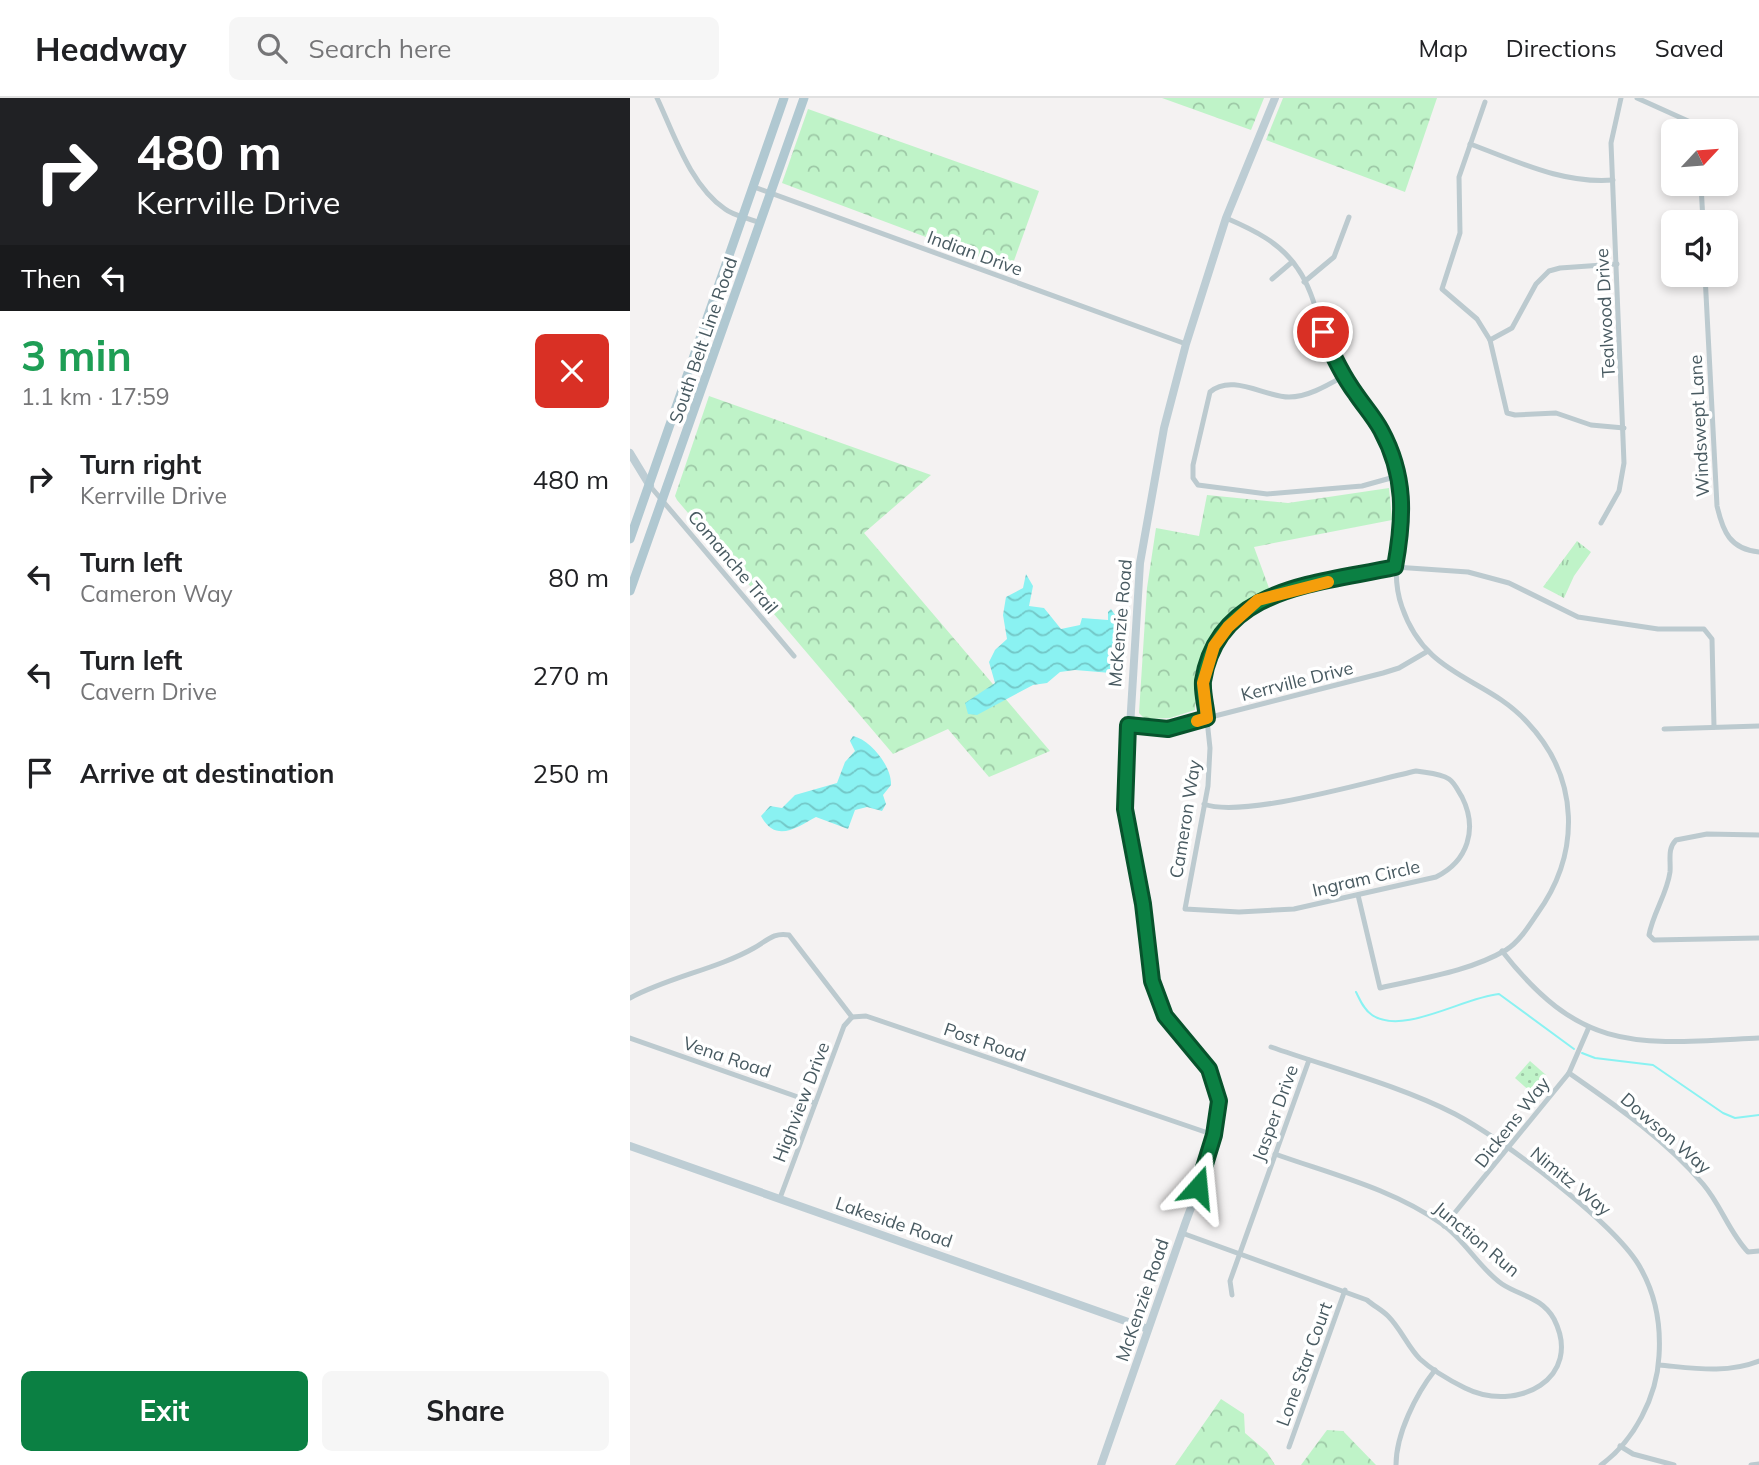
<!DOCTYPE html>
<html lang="en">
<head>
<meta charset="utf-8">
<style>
	body { margin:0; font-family:Mulish,sans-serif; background:#f6f6f6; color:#202124; height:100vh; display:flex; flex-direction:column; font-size:26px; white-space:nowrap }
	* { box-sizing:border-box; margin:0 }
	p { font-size:23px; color:#757577 }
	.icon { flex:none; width:38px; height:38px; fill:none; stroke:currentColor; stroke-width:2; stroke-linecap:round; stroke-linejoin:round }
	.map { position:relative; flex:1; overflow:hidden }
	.panel { display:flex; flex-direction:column; background:#fff; width:630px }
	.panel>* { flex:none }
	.banner { background:#202124; color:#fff; overflow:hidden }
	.needle { width:46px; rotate:64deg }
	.fabs { position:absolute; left:1031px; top:21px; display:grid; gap:14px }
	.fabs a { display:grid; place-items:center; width:77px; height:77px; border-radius:10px; background:#fff; box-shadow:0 4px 10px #0003; font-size:35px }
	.pin { position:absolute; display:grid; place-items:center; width:60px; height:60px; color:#fff; margin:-30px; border:4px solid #fff; border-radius:50%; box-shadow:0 2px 7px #0007 }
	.me { position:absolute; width:77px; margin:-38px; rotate:18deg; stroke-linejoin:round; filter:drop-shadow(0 0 5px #0008) }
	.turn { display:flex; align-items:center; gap:24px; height:147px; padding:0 21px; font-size:32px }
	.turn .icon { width:91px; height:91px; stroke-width:2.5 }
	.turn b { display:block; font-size:49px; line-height:60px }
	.then { display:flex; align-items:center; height:66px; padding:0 21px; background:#0003; gap:14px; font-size:26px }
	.round { display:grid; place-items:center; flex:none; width:74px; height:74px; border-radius:10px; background:#f6f6f6 }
	.head { display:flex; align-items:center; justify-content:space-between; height:119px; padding:0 21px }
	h1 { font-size:42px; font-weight:700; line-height:52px; color:#1e9e55 }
	.button { display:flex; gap:14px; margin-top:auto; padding:14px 21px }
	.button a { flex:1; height:80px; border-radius:10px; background:#0b8043; color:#fff; font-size:28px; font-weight:700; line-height:80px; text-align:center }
	.button a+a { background:#f6f6f6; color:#202124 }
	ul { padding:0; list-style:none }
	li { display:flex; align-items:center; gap:21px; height:98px; padding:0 21px }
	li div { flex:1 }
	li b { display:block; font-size:26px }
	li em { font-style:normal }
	header { display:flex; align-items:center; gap:42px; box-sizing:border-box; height:98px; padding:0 35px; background:#fff; border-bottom:2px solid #e0e0e0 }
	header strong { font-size:33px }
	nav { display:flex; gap:38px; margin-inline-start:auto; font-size:24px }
	.search { width:490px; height:63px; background:#f6f6f6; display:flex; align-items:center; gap:18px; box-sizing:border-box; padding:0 24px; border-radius:10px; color:#757577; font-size:26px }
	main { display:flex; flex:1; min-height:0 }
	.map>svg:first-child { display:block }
	.grass { fill:url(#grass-tufts) }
	.forest { fill:url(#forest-crowns) }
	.park { fill:url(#park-dots) }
	.water { fill:url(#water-waves) }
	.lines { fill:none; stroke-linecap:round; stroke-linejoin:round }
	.stream { stroke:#8af2f2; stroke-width:2 }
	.street { stroke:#bccacf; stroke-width:5 }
	.secondary { stroke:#bdcdd4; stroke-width:8 }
	.primary { stroke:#b0c8d1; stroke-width:9 }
	.route-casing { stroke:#07532c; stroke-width:18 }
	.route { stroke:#0b8043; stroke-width:12 }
	.slow { stroke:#f59e0b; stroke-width:12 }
	.labels { text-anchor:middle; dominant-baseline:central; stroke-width:7; stroke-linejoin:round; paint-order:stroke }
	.street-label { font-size:18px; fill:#485a61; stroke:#fff }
</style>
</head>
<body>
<header>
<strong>Headway</strong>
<div class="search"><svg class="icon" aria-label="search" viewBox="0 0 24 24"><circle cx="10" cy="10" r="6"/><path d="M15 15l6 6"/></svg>Search here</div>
<nav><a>Map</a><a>Directions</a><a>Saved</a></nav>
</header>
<main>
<section class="panel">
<div class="banner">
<div class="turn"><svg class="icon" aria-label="right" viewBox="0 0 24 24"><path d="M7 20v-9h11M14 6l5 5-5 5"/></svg><div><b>480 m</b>Kerrville Drive</div></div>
<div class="then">Then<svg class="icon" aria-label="left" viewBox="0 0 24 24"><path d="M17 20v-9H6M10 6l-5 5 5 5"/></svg></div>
</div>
<div class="head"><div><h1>3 min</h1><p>1.1 km · 17:59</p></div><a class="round" style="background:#d93025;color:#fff"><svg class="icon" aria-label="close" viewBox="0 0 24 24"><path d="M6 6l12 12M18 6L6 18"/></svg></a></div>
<ul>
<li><svg class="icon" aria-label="right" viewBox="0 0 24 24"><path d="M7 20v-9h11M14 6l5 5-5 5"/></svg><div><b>Turn right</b><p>Kerrville Drive</p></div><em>480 m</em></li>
<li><svg class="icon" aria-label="left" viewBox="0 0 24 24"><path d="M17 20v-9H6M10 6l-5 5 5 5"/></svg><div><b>Turn left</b><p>Cameron Way</p></div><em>80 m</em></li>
<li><svg class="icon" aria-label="left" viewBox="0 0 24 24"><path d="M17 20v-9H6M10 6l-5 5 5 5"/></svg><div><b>Turn left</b><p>Cavern Drive</p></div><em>270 m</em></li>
<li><svg class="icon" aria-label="arrive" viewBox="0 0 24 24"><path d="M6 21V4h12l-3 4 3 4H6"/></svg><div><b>Arrive at destination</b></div><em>250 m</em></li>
</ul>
<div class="button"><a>Exit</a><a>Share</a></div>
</section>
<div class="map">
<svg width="1129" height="1367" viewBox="0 0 1129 1367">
	<defs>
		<pattern id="grass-tufts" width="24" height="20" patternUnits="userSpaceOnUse" patternTransform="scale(1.75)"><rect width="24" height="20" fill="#bff3c8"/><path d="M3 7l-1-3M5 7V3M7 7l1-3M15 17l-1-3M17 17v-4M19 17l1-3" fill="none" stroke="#9dc8a6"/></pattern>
		<pattern id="forest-crowns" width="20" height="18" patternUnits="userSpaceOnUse" patternTransform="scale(1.75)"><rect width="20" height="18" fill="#bff3c8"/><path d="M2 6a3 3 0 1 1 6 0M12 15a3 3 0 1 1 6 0" fill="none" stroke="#9dc8a6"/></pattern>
		<pattern id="park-dots" width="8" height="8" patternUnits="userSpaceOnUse" patternTransform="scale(1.75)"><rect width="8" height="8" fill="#bff3c8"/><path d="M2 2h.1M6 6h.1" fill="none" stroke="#9dc8a6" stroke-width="1.8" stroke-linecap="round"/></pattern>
		<pattern id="water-waves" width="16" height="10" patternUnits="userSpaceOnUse" patternTransform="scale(1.75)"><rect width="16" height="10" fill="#8af2f2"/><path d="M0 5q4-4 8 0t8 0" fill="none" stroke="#73c7c7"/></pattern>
	</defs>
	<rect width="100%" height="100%" fill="#f4f2f2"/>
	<!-- grass -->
	<path class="grass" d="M947,443L961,454L944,478L934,500L913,489Z"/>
	<!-- forest -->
	<g class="forest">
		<path d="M532,0H634L621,32Z"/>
		<path d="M653,0H807L775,94L636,42Z"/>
		<path d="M178,11L409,93L381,171L152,85Z"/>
		<path d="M79,298L301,377L234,435L420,653L359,679L318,631L263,656L47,402L45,398Z"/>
		<path d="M759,390L762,422L624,449L639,490C581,525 573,547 565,612L540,620L515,621L509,615L517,490L526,430L569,438L577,397L658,405Z"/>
		<path d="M591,1301L614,1316L615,1335L637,1354L645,1367H545Z"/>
		<path d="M697,1332L713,1333L746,1367H671Z"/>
	</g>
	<!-- park -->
	<path class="park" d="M900,963L916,977L901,994L885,980Z"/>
	<!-- water -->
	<g class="water">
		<path d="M396,476L403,488L399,508L414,510L431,531L450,527L452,520L478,522V514L481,511L487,520L496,522L493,576L445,572L430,574L417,585L403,587L347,617L338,616L335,605L365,585L359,564L365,552L377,541L373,517L376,499L393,490Z"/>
		<path d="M223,638C241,642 262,669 261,687L253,697L256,706L252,713L237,709L225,712L218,731L186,719C167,729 146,746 131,718L140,708L152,710L165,697L207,685L215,664L225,653L220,643Z"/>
	</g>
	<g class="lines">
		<!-- stream -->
		<g class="stream">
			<path d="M726,894C730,902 734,912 742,917C773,938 834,899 869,896L944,951"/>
			<path d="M952,955L965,960L1023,967L1093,1015L1105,1020L1129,1017"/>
		</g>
		<!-- street -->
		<g class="street">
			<path d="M27,0C44,36 60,87 95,111C104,118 119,120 130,125"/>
			<path d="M1007,0L1067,27L1068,33"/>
			<path d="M855,4L829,79L830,135L812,191L847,221L860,242L877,315L885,317L926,315L961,327L994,330"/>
			<path d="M840,46C887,63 932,86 983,82"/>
			<path d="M1071,86L1073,124"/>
			<path d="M124,89L556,246"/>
			<path d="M596,120C624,132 651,145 668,171C686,197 689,231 703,259C724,302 762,335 770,384C777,427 757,468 772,509C796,580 855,578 897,624C950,680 951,755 907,816C899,828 889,844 876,852C838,874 793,880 750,890L728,797"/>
			<path d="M1075,177L1087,408C1093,434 1100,451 1129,454"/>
			<path d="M642,181L662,164"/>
			<path d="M674,184L704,159L719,119"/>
			<path d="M860,242L882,230L906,186L919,173L930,170L987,166"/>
			<path d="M714,278C698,287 678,299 659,299C635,299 602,275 580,294L563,367V380L568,387L637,396L732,388L768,378"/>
			<path d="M20,388L164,558"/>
			<path d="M971,425L989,393L994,365L981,45L991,0"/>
			<path d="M499,627L538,630L753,575L769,570L798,553"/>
			<path d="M1034,631L1129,628"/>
			<path d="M574,706C612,721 740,683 786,673C797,675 810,675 819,681C825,685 828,693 832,699C848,731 838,763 806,779L664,811L609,814L555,811L578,688L580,650L573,585L584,548L598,529L628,502L765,469L838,474L879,485L948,519L1028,531H1074L1082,541L1084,629"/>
			<path d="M1129,737L1077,736L1046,742C1037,751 1041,762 1040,774C1037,796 1023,815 1019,837L1024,842L1129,840"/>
			<path d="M872,853C953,957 1009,946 1129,940"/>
			<path d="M0,900C39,879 87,871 124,850C137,843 143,834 159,837L222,919L236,918L584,1037"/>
			<path d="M0,940L185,1005"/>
			<path d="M641,949C701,970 768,987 825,1016C871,1040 988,1127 1011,1171C1026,1198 1031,1228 1029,1258C1027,1299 1004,1343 971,1367"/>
			<path d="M939,975C985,1007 1036,1042 1073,1086C1091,1107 1099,1134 1118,1154L1129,1153"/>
			<path d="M150,1100L214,928L222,919"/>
			<path d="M814,1128L939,975L959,929"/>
			<path d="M552,1135L737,1202C744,1208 752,1212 758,1218C771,1231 778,1249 790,1261C803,1273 819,1282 835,1290C887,1316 954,1280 924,1221C912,1199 890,1198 872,1186C849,1170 835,1142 812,1126C763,1091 701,1076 645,1056"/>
			<path d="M602,1197L600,1183L679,962"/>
			<path d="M1029,1267C1063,1270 1096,1276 1129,1263"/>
			<path d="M990,1348L1003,1356L1044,1367"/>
			<path d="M659,1349L715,1192"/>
			<path d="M766,1367C766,1336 786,1296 805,1272"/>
			<path d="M1121,1367L1129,1366"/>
		</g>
		<!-- secondary -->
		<g class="secondary">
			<path d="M0,355L20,388"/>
			<path d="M0,1048L518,1231"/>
			<path d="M471,1367C499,1287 527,1206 555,1126C567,1092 591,1039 589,1003C587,962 543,935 527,900L495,711L510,465L534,330L556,246L596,120L645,0"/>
		</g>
		<!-- primary -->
		<g class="primary">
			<path d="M0,441L154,0"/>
			<path d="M0,493L174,0"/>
		</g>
	</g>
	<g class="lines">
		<defs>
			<path id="route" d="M568,1089L584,1037L589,1003L579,971L535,918L522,883L513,806L495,711L498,627L538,631L577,620C576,609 572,594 573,583C588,488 689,486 765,469C774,419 776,378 751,332C744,319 734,308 726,296C712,277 702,256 693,234"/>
		</defs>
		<!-- route casing -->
		<use href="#route" class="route-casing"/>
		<!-- route -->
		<use href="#route" class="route"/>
		<!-- slow -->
		<path class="slow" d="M567,623L577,620L573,585L584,548L598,529L628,502L698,484"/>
	</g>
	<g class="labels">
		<!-- street labels -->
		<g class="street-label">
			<text transform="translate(345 155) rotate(20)">Indian Drive</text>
			<text transform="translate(975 215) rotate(-93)">Tealwood Drive</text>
			<text transform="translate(73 242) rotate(-71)">South Belt Line Road</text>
			<text transform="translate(1069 328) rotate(-93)">Windswept Lane</text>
			<text transform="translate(103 464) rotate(50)">Comanche Trail</text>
			<text transform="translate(490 525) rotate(-85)">McKenzie Road</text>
			<text transform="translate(667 583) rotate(-14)">Kerrville Drive</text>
			<text transform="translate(555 721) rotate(-81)">Cameron Way</text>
			<text transform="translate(736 780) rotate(-13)">Ingram Circle</text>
			<text transform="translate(355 944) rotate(19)">Post Road</text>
			<text transform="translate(97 959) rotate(19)">Vena Road</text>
			<text transform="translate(171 1004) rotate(-69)">Highview Drive</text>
			<text transform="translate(645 1015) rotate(-70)">Jasper Drive</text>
			<text transform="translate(882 1024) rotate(-52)">Dickens Way</text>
			<text transform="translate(1036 1035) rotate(41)">Dowson Way</text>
			<text transform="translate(941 1083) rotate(39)">Nimitz Way</text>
			<text transform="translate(264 1124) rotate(19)">Lakeside Road</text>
			<text transform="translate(847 1141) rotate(40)">Junction Run</text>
			<text transform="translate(512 1202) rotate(-71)">McKenzie Road</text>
			<text transform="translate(674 1266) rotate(-70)">Lone Star Court</text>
		</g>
	</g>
</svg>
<div class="fabs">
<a><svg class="needle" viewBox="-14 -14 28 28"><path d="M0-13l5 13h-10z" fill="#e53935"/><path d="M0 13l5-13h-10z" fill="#757577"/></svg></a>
<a><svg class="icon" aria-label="sound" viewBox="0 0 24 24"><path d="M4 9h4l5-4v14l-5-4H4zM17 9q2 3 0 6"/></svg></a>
</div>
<div class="pin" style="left:693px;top:234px;background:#d93025"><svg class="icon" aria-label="arrive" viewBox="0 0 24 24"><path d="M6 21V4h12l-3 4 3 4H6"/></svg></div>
<svg class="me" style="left:568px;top:1089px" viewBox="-20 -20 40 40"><path d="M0-17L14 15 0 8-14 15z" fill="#0b8043" stroke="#fff" stroke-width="4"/></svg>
</div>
</main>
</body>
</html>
